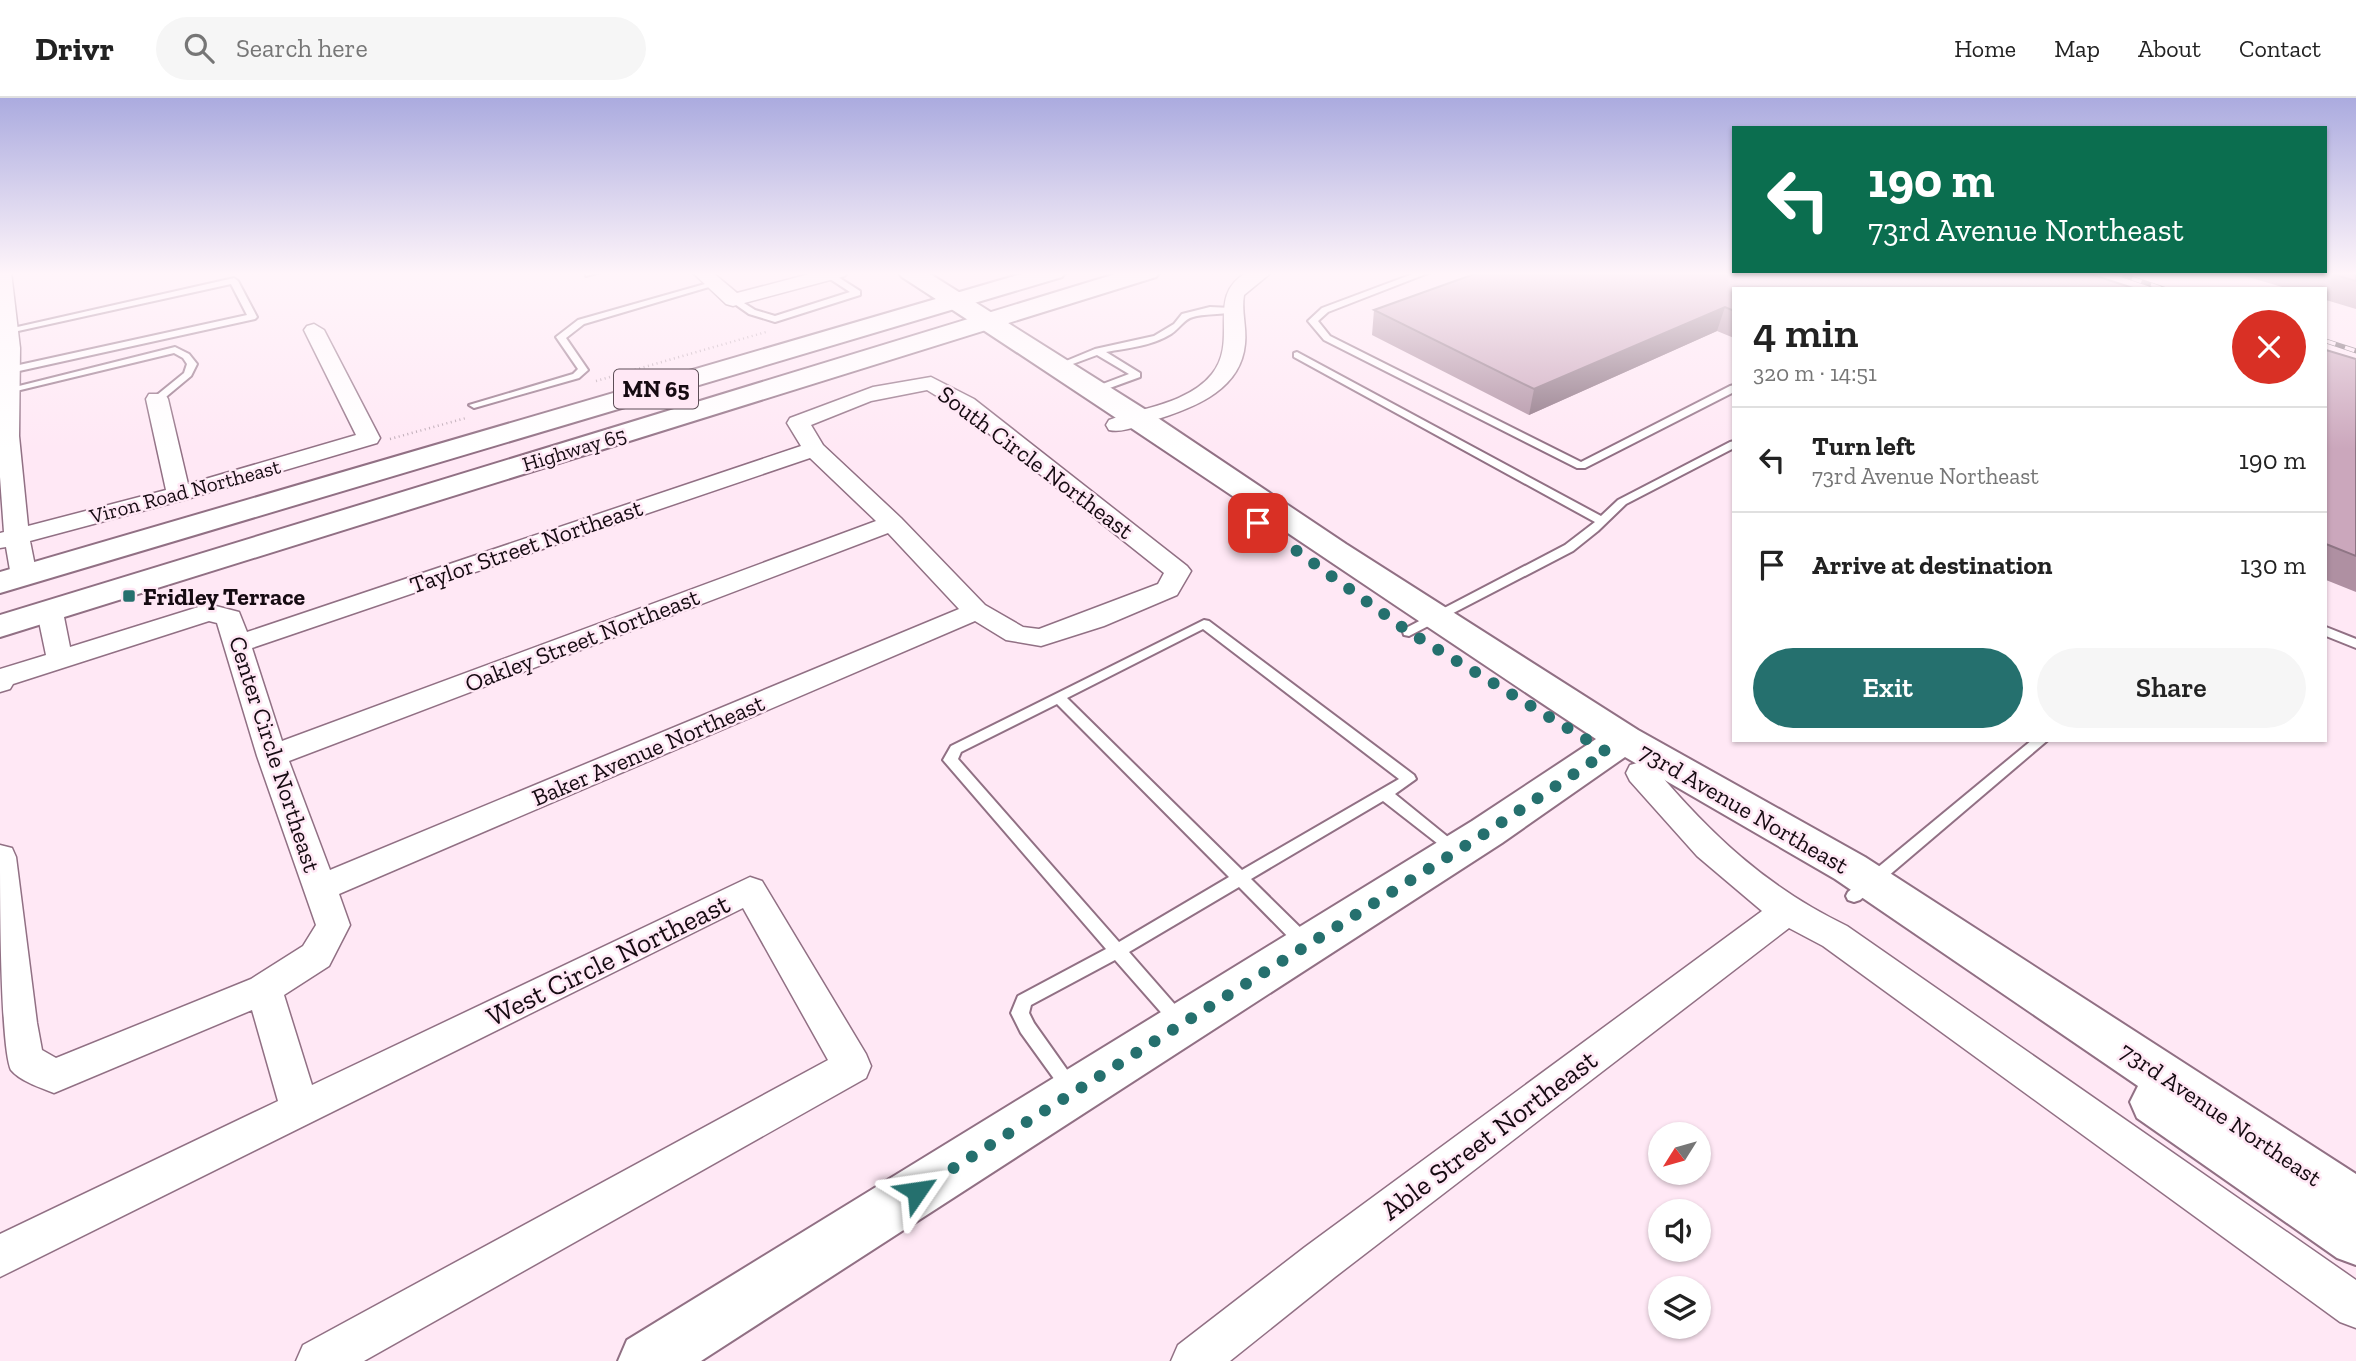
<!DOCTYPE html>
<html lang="en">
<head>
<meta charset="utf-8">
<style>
	body { margin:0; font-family:"Zilla Slab",serif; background:#f6f6f6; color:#222; height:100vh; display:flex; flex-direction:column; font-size:26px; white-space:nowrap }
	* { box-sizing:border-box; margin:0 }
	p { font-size:23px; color:#767676 }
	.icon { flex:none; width:38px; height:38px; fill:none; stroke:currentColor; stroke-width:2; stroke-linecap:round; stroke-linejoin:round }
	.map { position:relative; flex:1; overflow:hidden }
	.panel { position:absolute; left:1732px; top:189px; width:595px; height:455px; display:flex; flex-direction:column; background:#fff; border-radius:0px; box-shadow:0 2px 5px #0004 }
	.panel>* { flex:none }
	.top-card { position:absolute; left:1732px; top:28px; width:595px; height:147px; border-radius:0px; box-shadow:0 2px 5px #0004; background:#0b6e4f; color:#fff; overflow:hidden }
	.needle { width:46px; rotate:233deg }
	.controls { position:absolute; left:1648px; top:1024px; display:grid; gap:14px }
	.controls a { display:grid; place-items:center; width:63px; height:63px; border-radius:50%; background:#fff; box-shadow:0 2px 5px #0004; font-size:35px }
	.pin { position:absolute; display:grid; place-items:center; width:60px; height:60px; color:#fff; margin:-30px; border-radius:14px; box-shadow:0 4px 10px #0006 }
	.me { position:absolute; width:77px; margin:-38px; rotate:58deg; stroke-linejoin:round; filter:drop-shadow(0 0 5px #0008) }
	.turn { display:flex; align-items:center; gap:24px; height:147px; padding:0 21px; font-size:32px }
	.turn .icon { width:91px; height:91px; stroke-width:2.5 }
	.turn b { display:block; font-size:49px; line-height:60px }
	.round { display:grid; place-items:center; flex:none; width:74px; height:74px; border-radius:37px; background:#f6f6f6 }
	.overview { display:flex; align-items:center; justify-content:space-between; height:119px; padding:0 21px }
	h1 { font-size:42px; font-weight:600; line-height:52px }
	.cta { display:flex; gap:14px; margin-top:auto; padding:14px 21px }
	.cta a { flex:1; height:80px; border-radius:42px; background:#25706e; color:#fff; font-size:28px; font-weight:600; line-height:80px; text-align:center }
	.cta a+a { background:#f6f6f6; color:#222 }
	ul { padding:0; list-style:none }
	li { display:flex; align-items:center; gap:21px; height:105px; padding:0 21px; border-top:2px solid #e0e0e0 }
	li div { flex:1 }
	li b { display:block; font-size:26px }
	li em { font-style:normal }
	header { display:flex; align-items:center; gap:42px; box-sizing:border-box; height:98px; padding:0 35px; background:#fff; border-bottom:2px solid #e0e0e0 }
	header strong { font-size:33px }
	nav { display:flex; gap:38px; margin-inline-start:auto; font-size:24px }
	.search { width:490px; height:63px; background:#f6f6f6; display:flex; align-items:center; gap:18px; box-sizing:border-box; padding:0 24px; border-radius:38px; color:#767676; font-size:26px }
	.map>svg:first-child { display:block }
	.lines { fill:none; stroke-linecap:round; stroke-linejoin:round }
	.lane-casing { stroke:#917084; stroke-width:4 }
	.street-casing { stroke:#917084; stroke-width:3 }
	.secondary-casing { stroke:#917084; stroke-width:4 }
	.highway-casing { stroke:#917084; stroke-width:4 }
	.path { stroke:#b9a6b1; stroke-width:2.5; stroke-dasharray:1 3.5; stroke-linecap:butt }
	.lane { fill:#fff; fill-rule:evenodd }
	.street { fill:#fff; fill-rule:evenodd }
	.secondary { fill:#fff; fill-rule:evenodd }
	.highway { fill:#fff; fill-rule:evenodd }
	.rail-casing { stroke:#6c5d66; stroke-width:5 }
	.rail { stroke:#ffe8f5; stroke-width:3.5; stroke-dasharray:10; stroke-linecap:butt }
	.wall { fill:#af90a2 }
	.shaded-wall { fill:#8e7584 }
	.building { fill:#cba7bc; stroke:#8e7584; stroke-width:2 }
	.route { stroke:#25706e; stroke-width:12; stroke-dasharray:0 21.6 }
	.poi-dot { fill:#25706e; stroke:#ffe8f5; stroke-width:2.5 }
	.labels { text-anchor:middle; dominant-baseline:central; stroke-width:5; stroke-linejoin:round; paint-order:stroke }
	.far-street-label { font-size:21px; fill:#160b12; stroke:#ffe8f5 }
	.shield { fill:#ffe8f5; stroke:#5c4d56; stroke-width:2 }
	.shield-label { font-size:23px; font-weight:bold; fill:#160b12 }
	.street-label { font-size:24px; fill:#160b12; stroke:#ffe8f5 }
	.poi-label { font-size:24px; font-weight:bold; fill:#160b12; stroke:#ffe8f5; text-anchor:start }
	.near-street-label { font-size:28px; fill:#160b12; stroke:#ffe8f5 }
</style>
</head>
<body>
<header>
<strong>Drivr</strong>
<div class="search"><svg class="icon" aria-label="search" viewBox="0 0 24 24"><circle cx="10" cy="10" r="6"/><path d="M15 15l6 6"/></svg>Search here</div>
<nav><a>Home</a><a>Map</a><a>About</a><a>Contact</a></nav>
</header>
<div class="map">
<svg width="2356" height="1263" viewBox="0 0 2356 1263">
	<rect width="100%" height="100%" fill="#ffe8f5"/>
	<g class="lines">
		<defs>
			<g id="lane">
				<path d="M586,174H600L586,178Z"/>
				<path d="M830,174L860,193V197L775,224L749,216L729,202L736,200L755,212L775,218L850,194L827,179V175Z"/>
				<path d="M1418,174H1431L1328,214L1318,223L1330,238L1581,364L1730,288L1734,287V294L1585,370H1577L1324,242L1308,223L1322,210Z"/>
				<path d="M234,180L238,183L257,219L255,221L10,275L5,272L10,269L247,217L231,186L9,235L4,232Z"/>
				<path d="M712,184L719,186L584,226L566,240L588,272L579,280L474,310L469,307L573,276L578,271L556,239L578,222Z"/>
				<path d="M1210,209L1232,210L1237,213C1229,217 1206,215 1193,219C1184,221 1179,231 1171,236C1152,248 1128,250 1106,254L1140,275V279L1096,295L1091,292L1092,290L1129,276L1097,257L1062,270L1054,268L1095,251L1154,238L1174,226L1182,216Z"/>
				<path d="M175,249L189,256L197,266L191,278L161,303L152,301L184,275L187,266L183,260L174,255L8,295L3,292Z"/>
				<path d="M1297,254L1601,418L1618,402L1730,344L1734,343V350L1626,406L1598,433L1573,453L1409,538L1404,537L1403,534L1404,531L1565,447L1595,424L1294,259V255Z"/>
				<path d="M1204,522L1209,523L1414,677L1416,681L1395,696L1464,752L1461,756H1451L1383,703L1251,781L1312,841L1314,846L1312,851L1306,853L1300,851L1239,789L1129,854L1185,918L1188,923L1185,928L1179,930L1173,928L1115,862L1031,907L1029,915L1034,925L1080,990L1077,996L1071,998L1065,996L1021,935L1011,915L1018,898L1106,851L943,662L951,648ZM1203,531L1399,681L1242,772L1067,600ZM1057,606L1229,779L1119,844L958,661L961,654Z"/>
				<path d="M2326,529L2356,541V550L2326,538Z"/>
				<path d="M2032,642H2048L1860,802L1854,804L1848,802L1846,798L1848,794Z"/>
			</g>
			<g id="street">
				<path d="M0,174H11L20,250L19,338L28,428L166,392L146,301L149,296H165L168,301L188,386L356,337L304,232L307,228L314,226L324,232L380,340L377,345L187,401L30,443L37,478L33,483L24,486L15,483L11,478L6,449L0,450V435L4,434L0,379Z"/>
				<path d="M692,174H712L737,195L817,174H848L845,178L733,208L726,206Z"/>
				<path d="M1248,174H1272L1244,197C1241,213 1247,229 1245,246C1241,290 1198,308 1161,320C1145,324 1125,336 1109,332L1106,327L1109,322C1142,310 1189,305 1212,276C1240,241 1204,197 1248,174Z"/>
				<path d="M931,279L974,301L1187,468L1191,473L1177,497L1104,528L1041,548L1006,542L975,523L339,796L350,827L329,868L284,897L312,987L750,779L762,783L866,956L871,968L866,980L364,1263H296L303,1247L828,962L743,810L0,1179V1136L278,1003L252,912L54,995C41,990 20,983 11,972C0,949 0,785 0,747L12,750L16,759L37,925L42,952L56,960L251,881L303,848L316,827L257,658L217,525L209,523L13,586L10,591L0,594V571L46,557L37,514L41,508L50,506L59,508L63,514L70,549L208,506L239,514L247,534L801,348L787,325L790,320L873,289ZM927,292L958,311L1164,475L1158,486L1039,531L1023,529L985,507L901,420L823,347L811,327L871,303ZM810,360L876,423L282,643L252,550ZM888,435L959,511L330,772L289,663Z"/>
				<path d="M1641,664L1652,667C1710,736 1766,789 1847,828L2356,1182V1230L2340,1224L1823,848L1789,830L1335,1179L1230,1263H1171L1178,1247L1305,1149L1762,813L1697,758L1630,683L1626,675L1630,667Z"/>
			</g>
			<path id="secondary" d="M898,174H927L1146,312L1346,446L1638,632L1865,759L2356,1076V1167L2337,1160L2137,1020L2130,1004L2138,988L1835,781L1625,659L1502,745L701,1263H618L627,1242L1472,723L1596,641C1364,488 1135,330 902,179Z"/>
			<g id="highway">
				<path d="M1028,174H1066L1062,179L0,495V474Z"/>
				<path d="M1122,174H1160L1156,179L0,539V517Z"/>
			</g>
		</defs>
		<!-- lane casing -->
		<use href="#lane" class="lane-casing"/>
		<!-- street casing -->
		<use href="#street" class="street-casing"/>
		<!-- secondary casing -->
		<use href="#secondary" class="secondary-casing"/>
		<!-- highway casing -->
		<use href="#highway" class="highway-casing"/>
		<!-- path -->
		<g class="path">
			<path d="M596,283L766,234"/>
			<path d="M390,341L466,320"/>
		</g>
		<!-- lane -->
		<use href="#lane" class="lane"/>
		<!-- street -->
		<use href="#street" class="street"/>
		<!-- secondary -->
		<use href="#secondary" class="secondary"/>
		<!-- highway -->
		<use href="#highway" class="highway"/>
		<defs>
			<g id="rail">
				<path d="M2113,174L2164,191"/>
				<path d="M2326,243L2356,253"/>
			</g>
		</defs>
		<!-- rail casing -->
		<use href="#rail" class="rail-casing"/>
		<!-- rail -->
		<use href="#rail" class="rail"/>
	</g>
	<!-- wall -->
	<g class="wall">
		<path d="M2247,174H2356V211L2326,202V191H2289L2245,178Z"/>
		<path d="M1734,191V240L1717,233L1529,317L1372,237L1374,212Z"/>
		<path d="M2326,252L2356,261V494L2326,482Z"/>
	</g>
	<!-- shaded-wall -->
	<path class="shaded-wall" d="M1725,209L1717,233L1529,317L1534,291Z"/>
	<!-- building -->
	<g class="building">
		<path d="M1480,174H2084L2136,191H1734V213L1725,209L1534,291L1374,212Z"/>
		<path d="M2326,174H2356V183Z"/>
		<path d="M2326,252L2356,261V458L2326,446Z"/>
	</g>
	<!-- sky -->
	<linearGradient id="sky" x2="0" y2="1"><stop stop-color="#ababdf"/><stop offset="0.5" stop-color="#fff5fa"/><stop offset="1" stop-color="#fff5fa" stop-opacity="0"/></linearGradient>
	<rect width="2356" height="351" fill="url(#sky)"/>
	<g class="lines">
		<!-- route -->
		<path class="route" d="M917,1093L1487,734L1607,654L1409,534L1258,425"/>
	</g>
	<!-- markers -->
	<rect class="poi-dot" x="122" y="491" width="14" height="14" rx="3.5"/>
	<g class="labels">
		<!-- far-street labels -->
		<g class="far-street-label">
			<text transform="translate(574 351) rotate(-17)">Highway 65</text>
			<text transform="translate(185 393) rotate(-15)">Viron Road Northeast</text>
		</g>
		<!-- shield labels -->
		<rect class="shield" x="614" y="271.5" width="84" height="39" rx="5"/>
		<g class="shield-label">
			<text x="656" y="291">MN 65</text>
		</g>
		<!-- street labels -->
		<g class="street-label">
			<text transform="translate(1036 364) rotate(37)">South Circle Northeast</text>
			<text transform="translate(526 448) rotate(-19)">Taylor Street Northeast</text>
			<text transform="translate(582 542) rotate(-21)">Oakley Street Northeast</text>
			<text transform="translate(648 652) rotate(-23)">Baker Avenue Northeast</text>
			<text transform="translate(275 656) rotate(72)">Center Circle Northeast</text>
			<text transform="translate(1744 710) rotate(30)">73rd Avenue Northeast</text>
			<text transform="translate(2221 1016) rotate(34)">73rd Avenue Northeast</text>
		</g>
		<!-- poi labels -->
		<g class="poi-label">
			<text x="143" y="498">Fridley Terrace</text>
		</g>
		<!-- near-street labels -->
		<g class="near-street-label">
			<text transform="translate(608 862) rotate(-26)">West Circle Northeast</text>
			<text transform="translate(1489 1037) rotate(-37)">Able Street Northeast</text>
		</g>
	</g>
</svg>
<div class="controls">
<a><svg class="needle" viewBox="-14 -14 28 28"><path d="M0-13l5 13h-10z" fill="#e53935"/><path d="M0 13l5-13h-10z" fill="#767676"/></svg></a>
<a><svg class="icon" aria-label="sound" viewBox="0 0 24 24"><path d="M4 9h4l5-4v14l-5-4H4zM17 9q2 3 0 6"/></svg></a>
<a><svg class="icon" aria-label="layers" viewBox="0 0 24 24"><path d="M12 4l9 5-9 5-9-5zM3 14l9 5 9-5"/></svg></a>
</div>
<div class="pin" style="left:1258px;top:425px;background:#d93025"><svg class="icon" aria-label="arrive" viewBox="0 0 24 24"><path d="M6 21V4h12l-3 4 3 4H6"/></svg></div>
<svg class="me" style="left:917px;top:1093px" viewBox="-20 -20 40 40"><path d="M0-17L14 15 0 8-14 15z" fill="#25706e" stroke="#fff" stroke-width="4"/></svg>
<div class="top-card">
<div class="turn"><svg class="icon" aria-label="left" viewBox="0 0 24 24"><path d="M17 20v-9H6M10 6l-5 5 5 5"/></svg><div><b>190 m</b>73rd Avenue Northeast</div></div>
</div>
<section class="panel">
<div class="overview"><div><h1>4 min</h1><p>320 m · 14:51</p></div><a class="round" style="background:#d93025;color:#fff"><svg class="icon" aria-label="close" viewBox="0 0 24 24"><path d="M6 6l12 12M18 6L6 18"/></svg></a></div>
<ul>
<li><svg class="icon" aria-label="left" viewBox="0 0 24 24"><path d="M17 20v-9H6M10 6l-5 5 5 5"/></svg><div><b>Turn left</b><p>73rd Avenue Northeast</p></div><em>190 m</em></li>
<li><svg class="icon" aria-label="arrive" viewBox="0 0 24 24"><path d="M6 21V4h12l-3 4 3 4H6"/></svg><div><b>Arrive at destination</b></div><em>130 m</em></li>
</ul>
<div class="cta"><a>Exit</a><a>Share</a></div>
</section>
</div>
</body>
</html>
